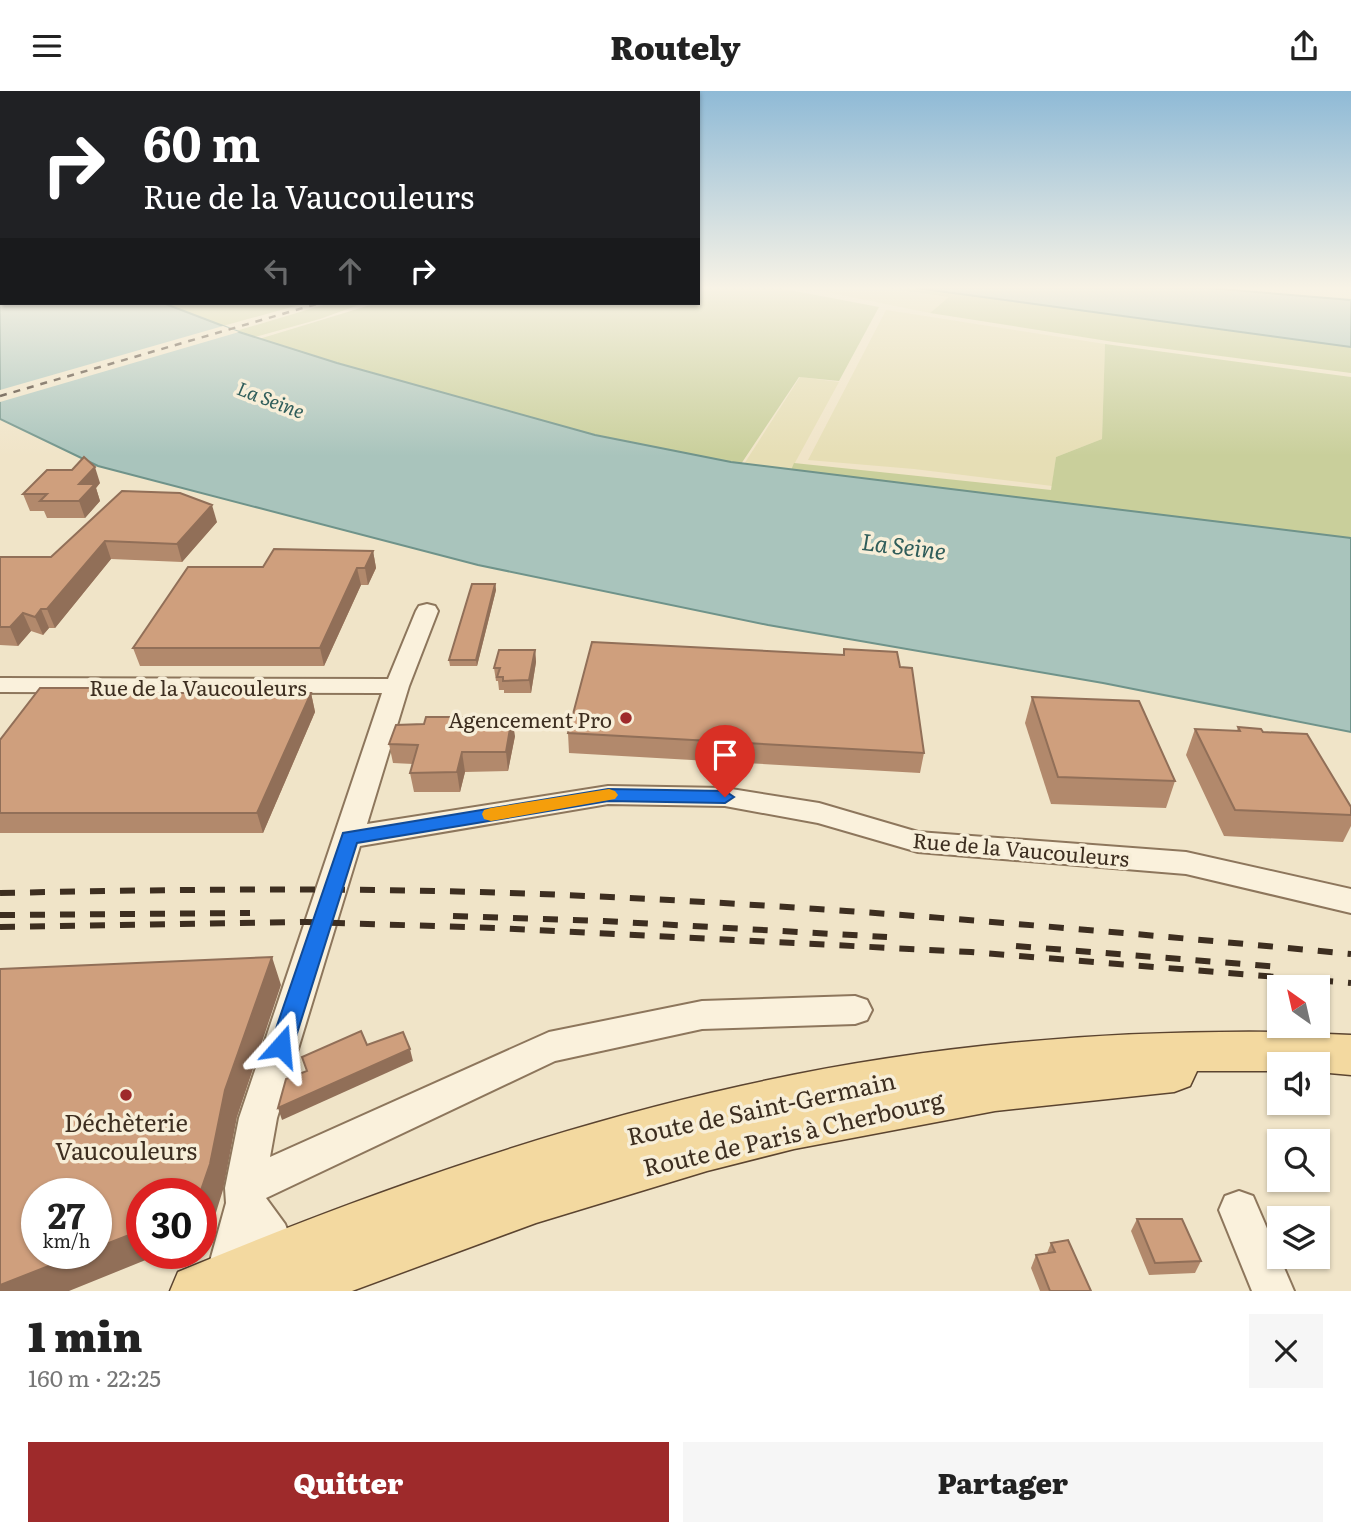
<!DOCTYPE html>
<html lang="fr">
<head>
<meta charset="utf-8">
<style>
	body { margin:0; font-family:Literata,serif; background:#f6f6f6; color:#222; height:100vh; display:flex; flex-direction:column; font-size:26px; white-space:nowrap }
	* { box-sizing:border-box; margin:0 }
	p { font-size:23px; color:#767676 }
	.icon { flex:none; width:38px; height:38px; fill:none; stroke:currentColor; stroke-width:2; stroke-linecap:round; stroke-linejoin:round }
	.map { position:relative; height:1200px; overflow:hidden }
	.sheet { display:flex; flex-direction:column; background:#fff; flex:1 }
	.sheet>* { flex:none }
	.banner { position:absolute; left:0px; top:0px; width:700px; height:214px; box-shadow:0 2px 5px #0004; background:#202124; color:#fff; overflow:hidden }
	.needle { width:46px; rotate:326deg }
	.fabs { position:absolute; left:1267px; top:884px; display:grid; gap:14px }
	.fabs a { display:grid; place-items:center; width:63px; height:63px; border-radius:0px; background:#fff; box-shadow:0 2px 5px #0004; font-size:35px }
	.speed { position:absolute; left:21px; top:1087px; display:flex; gap:14px; font-size:35px; font-weight:700; text-align:center }
	.speed>* { display:grid; place-content:center; width:91px; height:91px; border-radius:50%; background:#fff; box-shadow:0 2px 5px #0004; line-height:1 }
	.speed small { font-size:18px; font-weight:400 }
	.speed .limit { border:10px solid #d22; background:#fff; color:#111 }
	.pin { position:absolute; display:grid; place-items:center; width:60px; height:60px; color:#fff; margin:-72px -30px; border-radius:50% 50% 50% 0; rotate:-45deg; box-shadow:0 0 7px #0007 }
	.pin .icon { rotate:45deg }
	.me { position:absolute; width:77px; margin:-38px; rotate:18deg; stroke-linejoin:round; filter:drop-shadow(0 0 5px #0008) }
	.turn { display:flex; align-items:center; gap:24px; height:147px; padding:0 28px; font-size:32px }
	.turn .icon { width:91px; height:91px; stroke-width:2.5 }
	.turn b { display:block; font-size:49px; line-height:60px }
	.lanes { display:flex; align-items:center; height:66px; padding:0 28px; background:#0003; justify-content:center; gap:35px; direction:ltr }
	.lanes .off { opacity:.35 }
	.round { display:grid; place-items:center; flex:none; width:74px; height:74px; border-radius:0px; background:#f6f6f6 }
	.headline { display:flex; align-items:center; justify-content:space-between; height:119px; padding:0 28px }
	h1 { font-size:42px; font-weight:800; line-height:52px }
	.primary-button { display:flex; gap:14px; margin-top:auto; padding:14px 28px }
	.primary-button a { flex:1; height:80px; border-radius:0px; background:#9e2a2b; color:#fff; font-size:28px; font-weight:800; line-height:80px; text-align:center }
	.primary-button a+a { background:#f6f6f6; color:#222 }
	header { display:flex; justify-content:space-between; align-items:center; height:91px; padding:0 28px; background:#fff; font-size:32px; font-weight:800 }
	.map>svg:first-child { display:block }
	.farmland { fill:#e6deb5 }
	.green { fill:#c9cf9b }
	.water { fill:#a9c4bc; stroke:#6f938a; stroke-width:2 }
	.pier { fill:#f0e4c8 }
	.lines { fill:none; stroke-linecap:round; stroke-linejoin:round }
	.minor-casing { stroke:#8d765c; stroke-width:4 }
	.major-casing { stroke:#5b4430; stroke-width:3 }
	.minor { fill:#faf1dc; fill-rule:evenodd }
	.major { fill:#f3d9a0; fill-rule:evenodd }
	.rail-far1 { stroke:#3d2e20; stroke-width:2.5; stroke-dasharray:7 7; stroke-linecap:butt }
	.rail { stroke:#3d2e20; stroke-width:6; stroke-dasharray:15 15; stroke-linecap:butt }
	.wall { fill:#b2896c }
	.shaded-wall { fill:#916f58 }
	.building { fill:#cf9f7d; stroke:#916f58; stroke-width:2 }
	.route { fill:#1a73e8; stroke:#114b97; stroke-width:2 }
	.slow { fill:#f59e0b }
	.poi-dot { fill:#9e2a2b; stroke:#f7eed8; stroke-width:2.5 }
	.labels { text-anchor:middle; dominant-baseline:central; stroke-width:7; stroke-linejoin:round; paint-order:stroke }
	.far-water-label { font-size:19px; font-style:italic; fill:#2f5d5a; stroke:#f7eed8 }
	.street-label { font-size:21px; fill:#3d2e20; stroke:#f7eed8 }
	.poi-label { font-size:21px; fill:#3d2e20; stroke:#f7eed8; text-anchor:end }
	.water-label { font-size:23px; font-style:italic; fill:#2f5d5a; stroke:#f7eed8 }
	.near-street-label { font-size:24px; fill:#3d2e20; stroke:#f7eed8 }
	.near-poi-label { font-size:24px; fill:#3d2e20; stroke:#f7eed8 }
</style>
</head>
<body>
<header><svg class="icon" aria-label="menu" viewBox="0 0 24 24"><path d="M4 6h16M4 12h16M4 18h16"/></svg>Routely<svg class="icon" aria-label="share" viewBox="0 0 24 24"><path d="M12 15V3M7 8l5-5 5 5M5 13v7h14v-7"/></svg></header>
<div class="map">
<svg width="1351" height="1200" viewBox="0 0 1351 1200">
	<rect width="100%" height="100%" fill="#f0e4c8"/>
	<!-- farmland -->
	<g class="farmland">
		<path d="M806,197H886L950,206L930,222Z"/>
		<path d="M886,219L1105,253L1102,348L1056,366L1052,395L914,378L808,369Z"/>
		<path d="M800,286L839,291L791,379L744,373Z"/>
	</g>
	<!-- green -->
	<g class="green">
		<path d="M698,197H779L879,216L839,290L799,286L741,373L595,344L337,272L259,248L377,212H698Z"/>
		<path d="M886,197H916L1351,256V282L1114,251L930,222L949,206Z"/>
		<path d="M163,212H306L223,235Z"/>
		<path d="M330,212H364L320,228L255,246L236,240Z"/>
		<path d="M1105,253L1351,286V447L791,379L794,372L1051,399L1056,366L1102,348Z"/>
	</g>
	<!-- water -->
	<g class="water">
		<path d="M0,197L2,212H163L239,241L337,272L595,344L731,371L1351,447V641L1103,592L768,534L478,474L98,375L0,328Z"/>
		<path d="M916,197H1208L1351,209V256Z"/>
	</g>
	<!-- pier -->
	<path class="pier" d="M223,235L239,241L0,311V299Z"/>
	<g class="lines">
		<defs>
			<g id="minor">
				<path d="M427,513L435,515L438,520L409,595L367,733L608,695L725,697L819,712L918,741L1186,761L1351,798V822L1186,783L918,761L818,732L725,715L608,713L360,755L277,1027L270,1066L549,941L702,910L855,905L867,909L872,919L867,929L855,933L702,938L555,970L266,1107L285,1133L302,1175L296,1190L281,1196L266,1190L253,1157L252,1170L256,1200H214L210,1170L226,1112L225,1097L239,1027L382,602L0,601V587L388,588L416,520L419,515Z"/>
				<path d="M1239,1100L1253,1105L1294,1200H1252L1219,1119L1225,1105Z"/>
			</g>
			<path id="major" d="M1279,941L1351,944V984L1318,981V973H1279V980H1197L1190,995L1174,1001L995,1020L794,1058L707,1080L536,1132L352,1200H170L178,1181C361,1105 547,1038 741,995C918,955 1098,939 1279,941Z"/>
		</defs>
		<!-- minor casing -->
		<use href="#minor" class="minor-casing"/>
		<!-- major casing -->
		<use href="#major" class="major-casing"/>
		<!-- minor -->
		<use href="#minor" class="minor"/>
		<!-- major -->
		<use href="#major" class="major"/>
		<!-- rail-far1 -->
		<path class="rail-far1" d="M0,305L320,212"/>
		<!-- rail -->
		<g class="rail">
			<path d="M0,802C188,798 376,796 564,804C827,815 1089,838 1351,863"/>
			<path d="M0,824L250,822"/>
			<path d="M453,825L604,830L887,846"/>
			<path d="M0,836L307,831L495,837L971,861L1351,892"/>
			<path d="M1016,855L1281,876"/>
		</g>
	</g>
	<!-- wall -->
	<g class="wall">
		<path d="M100,392L96,397L100,410L85,427H47L44,420H30L23,403Z"/>
		<path d="M122,400L217,431L182,471L111,468L55,537H49L43,544L31,540L18,555L0,554V466H51Z"/>
		<path d="M373,460L376,477L368,494H361L324,575H140L133,557L263,476Z"/>
		<path d="M495,493L496,499L477,575H450L449,569Z"/>
		<path d="M844,558L900,576L924,662L920,682L569,662L568,642L843,564Z"/>
		<path d="M535,559L536,571L531,602H504V599H499L498,590H496L494,577Z"/>
		<path d="M125,602H311L315,621L263,742H0V649Z"/>
		<path d="M1032,606L1175,690L1166,717L1051,713L1025,632Z"/>
		<path d="M1238,636L1263,641L1351,716V735L1343,751L1224,745L1186,664L1195,638L1237,640Z"/>
		<path d="M515,645L508,680L465,681L460,701H414L410,682L413,673L393,672L389,653Z"/>
		<path d="M1137,1128L1201,1170L1195,1182L1149,1184L1131,1140Z"/>
		<path d="M1051,1152L1091,1200H1040L1031,1177L1036,1164L1047,1162Z"/>
	</g>
	<!-- shaded-wall -->
	<g class="shaded-wall">
		<path d="M95,376L100,392L96,397L100,410L85,427L79,410V393Z"/>
		<path d="M212,414L217,431L182,471L177,453Z"/>
		<path d="M105,450L111,468L55,537L47,518Z"/>
		<path d="M373,460L376,477L368,494L365,477Z"/>
		<path d="M357,477L361,494L324,575L320,557Z"/>
		<path d="M495,493L496,499L477,575L476,569Z"/>
		<path d="M41,518L49,537L43,544L35,526Z"/>
		<path d="M23,522L31,540L18,555L10,536Z"/>
		<path d="M535,559L536,571L531,602L529,589Z"/>
		<path d="M311,602L315,621L263,742L257,722Z"/>
		<path d="M512,626L515,645L508,680L506,661Z"/>
		<path d="M462,661L465,681L460,701L457,681Z"/>
		<path d="M272,866L281,894L237,1026L223,1099L209,1144L201,1147L200,1102L225,999Z"/>
		<path d="M410,958L413,970L282,1029L278,1017Z"/>
		<path d="M142,1139V1162H163L69,1200H0V1194L82,1162H96V1157Z"/>
	</g>
	<!-- building -->
	<g class="building">
		<path d="M84,366L95,376L79,393H95L79,410H40L47,403H23L47,379H72Z"/>
		<path d="M122,400L180,402L212,414L177,453L105,450L47,518H41L35,526L23,522L10,536H0V466H51Z"/>
		<path d="M274,458L373,460L365,477H357L320,557H133L188,476H263Z"/>
		<path d="M472,493H495L476,569H449Z"/>
		<path d="M592,551L844,564V558L897,561L900,576L912,577L924,662L568,642Z"/>
		<path d="M499,559H535L529,589L503,590V586H497L500,577H494Z"/>
		<path d="M40,597H123L120,602H311L257,722H0V649Z"/>
		<path d="M1032,606L1139,610L1175,690L1058,686Z"/>
		<path d="M426,626H512L506,661H462L457,681L410,682L418,654L389,653L396,634L424,633Z"/>
		<path d="M1238,636L1261,638L1263,641L1307,643L1351,716V724L1235,719L1195,638L1240,640Z"/>
		<path d="M272,866L225,999L210,1073L200,1102H142V1139L96,1157V1102H37V1162H82L0,1194V878Z"/>
		<path d="M361,940L367,954L403,941L410,958L278,1017L286,988L307,980L302,966Z"/>
		<path d="M1137,1128H1182L1201,1170L1155,1172Z"/>
		<path d="M1068,1149L1091,1200H1050L1036,1164L1055,1161L1051,1152Z"/>
	</g>
	<!-- sky -->
	<linearGradient id="sky" x2="0" y2="1"><stop stop-color="#8fbad6"/><stop offset="0.54" stop-color="#f8f3e6"/><stop offset="1" stop-color="#f8f3e6" stop-opacity="0"/></linearGradient>
	<rect width="1351" height="365" fill="url(#sky)"/>
	<!-- route -->
	<path class="route" d="M608,698L725,700L734,706L725,712L608,710L357,752L293,955L289,962L281,965L273,962L270,955L343,742Z"/>
	<!-- slow -->
	<path class="slow" d="M609,698L615,700L618,704L615,708L491,730L484,728L482,723L484,719L491,717Z"/>
	<!-- markers -->
	<g class="poi-dot">
		<circle cx="626" cy="627" r="7"/>
		<circle cx="126" cy="1004" r="7"/>
	</g>
	<g class="labels">
		<!-- far-water labels -->
		<g class="far-water-label">
			<text transform="translate(271 308) rotate(21)">La Seine</text>
		</g>
		<!-- street labels -->
		<g class="street-label">
			<text x="198" y="595">Rue de la Vaucouleurs</text>
			<text transform="translate(1021 757) rotate(5)">Rue de la Vaucouleurs</text>
		</g>
		<!-- poi labels -->
		<g class="poi-label">
			<text x="612" y="627">Agencement Pro</text>
		</g>
		<!-- water labels -->
		<g class="water-label">
			<text transform="translate(904 454) rotate(7)">La Seine</text>
		</g>
		<!-- near-street labels -->
		<g class="near-street-label">
			<text transform="translate(761 1016) rotate(-12)">Route de Saint-Germain</text>
			<text transform="translate(793 1041) rotate(-13)">Route de Paris à Cherbourg</text>
		</g>
		<!-- near-poi labels -->
		<g class="near-poi-label">
			<text x="126" y="1030">Déchèterie<tspan x="126" dy="28">Vaucouleurs</tspan></text>
		</g>
	</g>
</svg>
<div class="fabs">
<a><svg class="needle" viewBox="-14 -14 28 28"><path d="M0-13l5 13h-10z" fill="#e53935"/><path d="M0 13l5-13h-10z" fill="#767676"/></svg></a>
<a><svg class="icon" aria-label="sound" viewBox="0 0 24 24"><path d="M4 9h4l5-4v14l-5-4H4zM17 9q2 3 0 6"/></svg></a>
<a><svg class="icon" aria-label="search" viewBox="0 0 24 24"><circle cx="10" cy="10" r="6"/><path d="M15 15l6 6"/></svg></a>
<a><svg class="icon" aria-label="layers" viewBox="0 0 24 24"><path d="M12 4l9 5-9 5-9-5zM3 14l9 5 9-5"/></svg></a>
</div>
<div class="speed"><div>27<small>km/h</small></div><div class="limit">30</div></div>
<div class="pin" style="left:725px;top:706px;background:#d93025"><svg class="icon" aria-label="arrive" viewBox="0 0 24 24"><path d="M6 21V4h12l-3 4 3 4H6"/></svg></div>
<svg class="me" style="left:281px;top:955px" viewBox="-20 -20 40 40"><path d="M0-17L14 15 0 8-14 15z" fill="#1a73e8" stroke="#fff" stroke-width="4"/></svg>
<div class="banner">
<div class="turn"><svg class="icon" aria-label="right" viewBox="0 0 24 24"><path d="M7 20v-9h11M14 6l5 5-5 5"/></svg><div><b>60 m</b>Rue de la Vaucouleurs</div></div>
<div class="lanes"><svg class="icon off" aria-label="left" viewBox="0 0 24 24"><path d="M17 20v-9H6M10 6l-5 5 5 5"/></svg><svg class="icon off" aria-label="ahead" viewBox="0 0 24 24"><path d="M12 20V5M6 11l6-6 6 6"/></svg><svg class="icon" aria-label="right" viewBox="0 0 24 24"><path d="M7 20v-9h11M14 6l5 5-5 5"/></svg></div>
</div>
</div>
<section class="sheet">
<div class="headline"><div><h1>1 min</h1><p>160 m · 22:25</p></div><a class="round"><svg class="icon" aria-label="close" viewBox="0 0 24 24"><path d="M6 6l12 12M18 6L6 18"/></svg></a></div>
<div class="primary-button"><a>Quitter</a><a>Partager</a></div>
</section>
</body>
</html>
